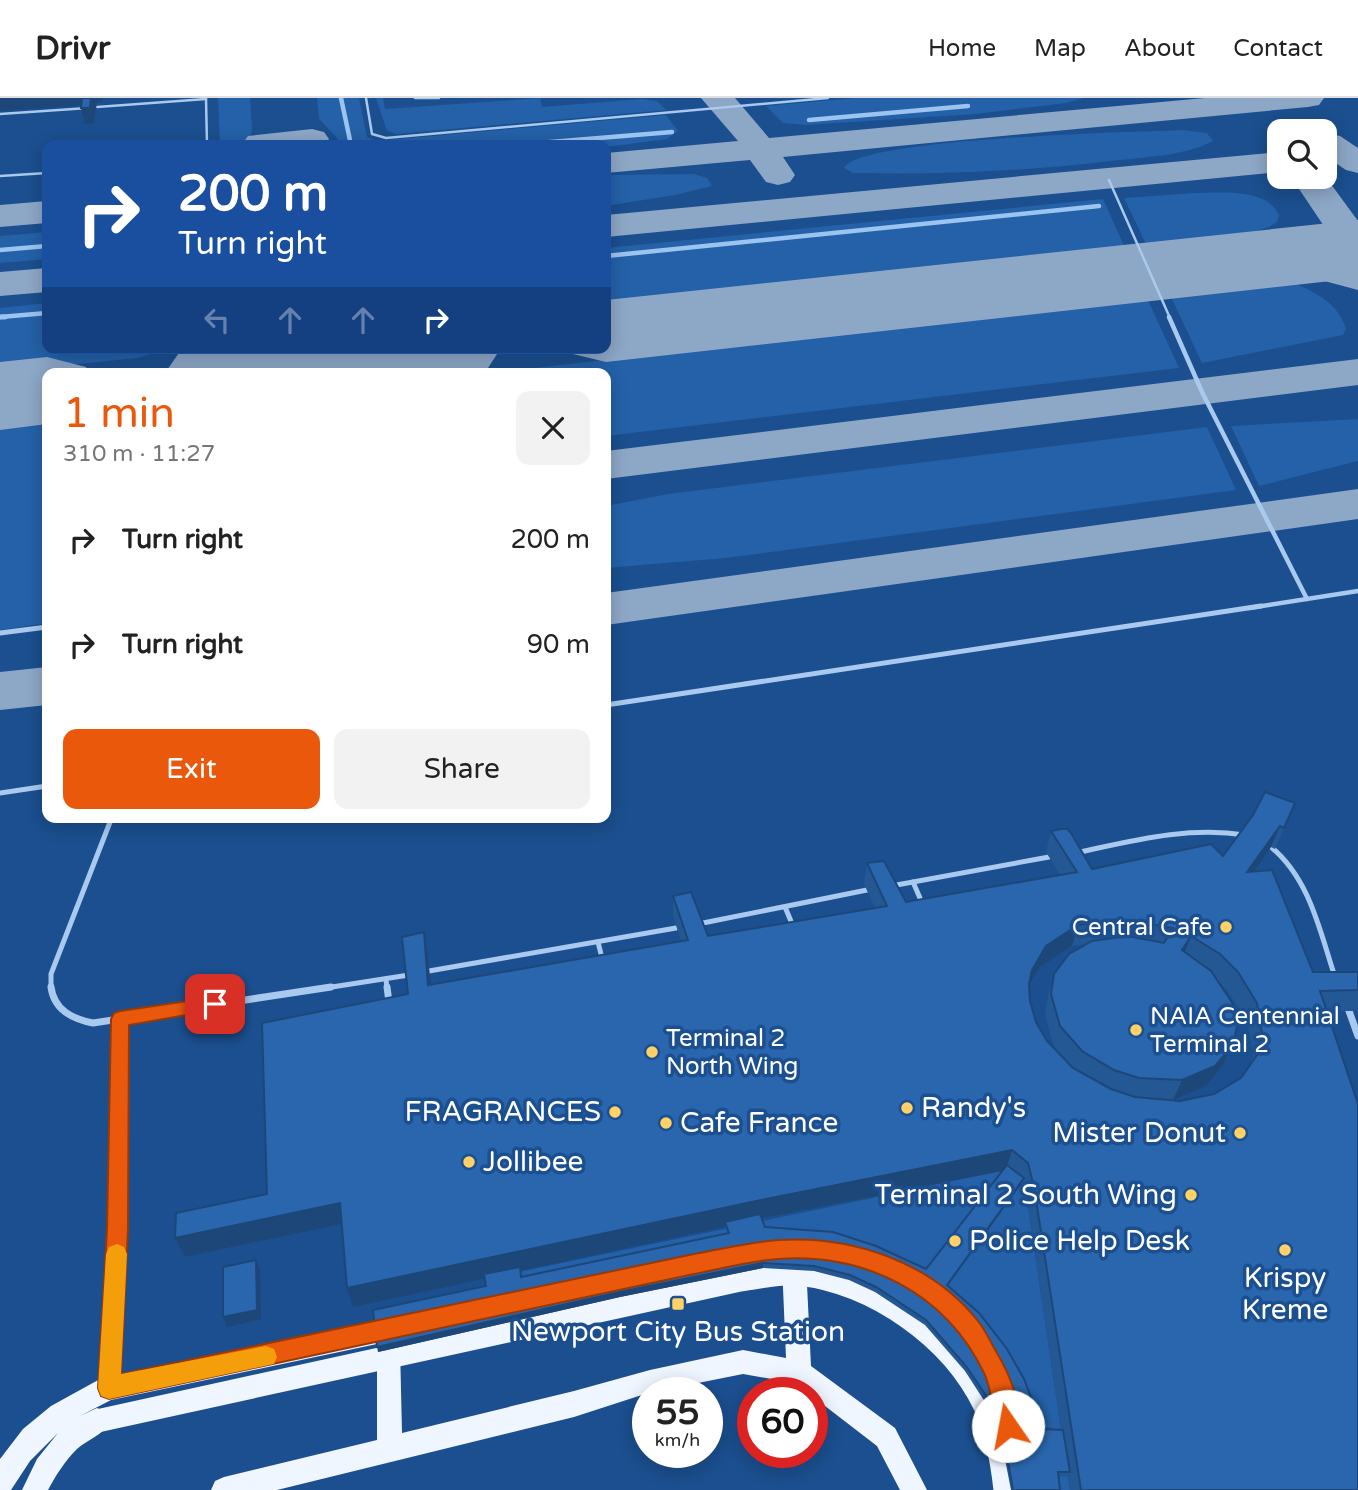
<!DOCTYPE html>
<html lang="en">
<head>
<meta charset="utf-8">
<style>
	body { margin:0; font-family:"Varela Round",sans-serif; background:#f2f2f2; color:#222; height:100vh; display:flex; flex-direction:column; font-size:26px; white-space:nowrap }
	* { box-sizing:border-box; margin:0 }
	p { font-size:23px; color:#767676 }
	.icon { flex:none; width:38px; height:38px; fill:none; stroke:currentColor; stroke-width:2; stroke-linecap:round; stroke-linejoin:round }
	.map { position:relative; flex:1; overflow:hidden }
	.panel { position:absolute; left:42px; top:270px; width:569px; height:455px; display:flex; flex-direction:column; background:#fff; border-radius:14px; box-shadow:0 4px 18px #0003 }
	.panel>* { flex:none }
	.hud { position:absolute; left:42px; top:42px; width:569px; height:214px; border-radius:14px; box-shadow:0 4px 18px #0003; background:#1a4fa0; color:#fff; overflow:hidden }
	.controls { position:absolute; left:1267px; top:21px; display:grid; gap:14px }
	.controls a { display:grid; place-items:center; width:70px; height:70px; border-radius:14px; background:#fff; box-shadow:0 4px 18px #0003; font-size:35px }
	.speed { position:absolute; left:632px; top:1279px; display:flex; gap:14px; font-size:35px; font-weight:700; text-align:center }
	.speed>* { display:grid; place-content:center; width:91px; height:91px; border-radius:50%; background:#fff; box-shadow:0 4px 18px #0003; line-height:1 }
	.speed small { font-size:18px; font-weight:400 }
	.speed .limit { border:10px solid #d22; background:#fff; color:#111 }
	.pin { position:absolute; display:grid; place-items:center; width:60px; height:60px; color:#fff; margin:-30px; border-radius:14px; box-shadow:0 4px 10px #0006 }
	.me { position:absolute; width:77px; margin:-38px; rotate:348deg; stroke-linejoin:round; filter:drop-shadow(0 0 5px #0008) }
	.turn { display:flex; align-items:center; gap:24px; height:147px; padding:0 21px; font-size:32px }
	.turn .icon { width:91px; height:91px; stroke-width:2.5 }
	.turn b { display:block; font-size:49px; line-height:60px }
	.lanes { display:flex; align-items:center; height:66px; padding:0 21px; background:#0003; justify-content:center; gap:35px; direction:ltr }
	.lanes .off { opacity:.35 }
	.round { display:grid; place-items:center; flex:none; width:74px; height:74px; border-radius:14px; background:#f2f2f2 }
	.overview { display:flex; align-items:center; justify-content:space-between; height:119px; padding:0 21px }
	h1 { font-size:42px; font-weight:600; line-height:52px; color:#ea580c }
	.cta { display:flex; gap:14px; margin-top:auto; padding:14px 21px }
	.cta a { flex:1; height:80px; border-radius:14px; background:#ea580c; color:#fff; font-size:28px; font-weight:600; line-height:80px; text-align:center }
	.cta a+a { background:#f2f2f2; color:#222 }
	ul { padding:0; list-style:none }
	li { display:flex; align-items:center; gap:21px; height:105px; padding:0 21px }
	li div { flex:1 }
	li b { display:block; font-size:26px }
	li em { font-style:normal }
	header { display:flex; align-items:center; gap:42px; box-sizing:border-box; height:98px; padding:0 35px; background:#fff; border-bottom:2px solid #e0e0e0 }
	header strong { font-size:33px }
	nav { display:flex; gap:38px; margin-inline-start:auto; font-size:24px }
	.map>svg:first-child { display:block }
	.green { fill:#2461a8 }
	.lines { fill:none; stroke-linecap:round; stroke-linejoin:round }
	.stream-far1 { stroke:#9cc4f0; stroke-width:4.5 }
	.stream { stroke:#9cc4f0; stroke-width:5 }
	.taxiway { fill:#8da7c7; fill-rule:evenodd }
	.runway { fill:#8da7c7; fill-rule:evenodd }
	.lane-far3 { stroke:#a9c9ee; stroke-width:2.5 }
	.lane-far2 { stroke:#a9c9ee; stroke-width:4.5 }
	.lane-far1 { stroke:#a9c9ee; stroke-width:5 }
	.lane { stroke:#a9c9ee; stroke-width:7 }
	.primary { fill:#f0f6ff; fill-rule:evenodd }
	.primary-bridge { stroke:#f0f6ff; stroke-width:23 }
	.wall { fill:#245895; fill-rule:evenodd }
	.shaded-wall { fill:#1d4779 }
	.building { fill:#2a66ad; stroke:#1d4779; stroke-width:2; fill-rule:evenodd }
	.route { fill:#ea580c; stroke:#983908; stroke-width:2 }
	.slow { fill:#f59e0b }
	.poi-dot { fill:#ffd166; stroke:#1b4f8f; stroke-width:2.5 }
	.labels { text-anchor:middle; dominant-baseline:central; stroke-width:7; stroke-linejoin:round; paint-order:stroke }
	.poi-label { font-size:24px; fill:#fff; stroke:#1b4f8f; text-anchor:start }
	.near-poi-label { font-size:28px; fill:#fff; stroke:#1b4f8f; text-anchor:start }
</style>
</head>
<body>
<header>
<strong>Drivr</strong>
<nav><a>Home</a><a>Map</a><a>About</a><a>Contact</a></nav>
</header>
<div class="map">
<svg width="1358" height="1392" viewBox="0 0 1358 1392">
	<rect width="100%" height="100%" fill="#1b4f8f"/>
	<!-- green -->
	<g class="green">
		<path d="M218,0H250L252,31L249,47H220Z"/>
		<path d="M317,0H359L367,39L377,43L666,17L678,33L667,41L606,49L339,47L337,40L319,21Z"/>
		<path d="M376,0H383L385,11L540,0L542,9L642,1L657,3L666,12L396,36L387,33Z"/>
		<path d="M855,0H1084L1066,5L976,16L806,27L783,25L766,8Z"/>
		<path d="M1182,32L1207,35L1213,43C1187,57 1149,59 1120,62C1031,73 942,77 853,75L844,70C859,40 1136,34 1182,32Z"/>
		<path d="M694,76L707,80L712,88L675,97L606,108V77Z"/>
		<path d="M1194,95C1219,95 1269,89 1279,118L1277,124L1269,129L1212,147L1149,152L1124,100Z"/>
		<path d="M1103,101L1127,154L606,210V150Z"/>
		<path d="M47,134V161L0,165V138Z"/>
		<path d="M1293,185C1316,194 1338,205 1346,231L1343,237L1202,265L1170,197L1256,186Z"/>
		<path d="M1147,200L1179,270L606,338V275H491Z"/>
		<path d="M47,205V250H175L137,260L0,274V210Z"/>
		<path d="M1358,321V363L1259,388L1231,328Z"/>
		<path d="M47,325V525L0,532V330Z"/>
		<path d="M1207,329L1236,392L726,460L606,470V408L668,396Z"/>
		<path d="M1006,1072L1022,1085L1028,1109L1070,1392H1011L965,1273L849,1182L485,1181Z"/>
	</g>
	<g class="lines">
		<!-- stream-far1 -->
		<g class="stream-far1">
			<path d="M341,0L351,47"/>
			<path d="M809,22L968,8"/>
			<path d="M514,47L672,34"/>
			<path d="M0,152L47,148"/>
			<path d="M606,158L1099,108"/>
			<path d="M0,219L47,215"/>
		</g>
		<!-- stream -->
		<path class="stream" d="M0,219H5"/>
		<!-- taxiway -->
		<g class="taxiway">
			<path d="M701,0H735L769,40L1205,0H1324L1319,7L1308,9L783,59L795,77L790,84L778,87L766,84L750,62L606,75V55L738,43Z"/>
			<path d="M312,31L324,34L329,41L324,47H245L243,45L248,38Z"/>
			<path d="M1328,35L1340,38L1358,50V75L1346,72L1325,58V36Z"/>
			<path d="M1279,54V74L606,139V117Z"/>
			<path d="M1325,78L1358,123V161L1344,158L1291,79Z"/>
			<path d="M47,103V125L0,129V107Z"/>
			<path d="M1241,152L1303,153L1358,168V192L1302,177L1241,176L1227,172L1222,164L1227,156Z"/>
			<path d="M47,170V194L0,198V174Z"/>
			<path d="M250,250H309C287,283 227,275 192,275L198,266Z"/>
			<path d="M375,250H440L441,253C425,277 361,275 333,275L339,266Z"/>
			<path d="M1358,261V287L606,381V353Z"/>
			<path d="M1358,391V421L606,527V495Z"/>
			<path d="M47,569V607L0,612V574Z"/>
		</g>
		<!-- runway -->
		<g class="runway">
			<path d="M1358,122V180L606,264L569,255L565,250H606V202Z"/>
			<path d="M187,250H501L486,273L477,275H165L181,252Z"/>
			<path d="M47,259L86,269L90,275H47V326L0,332V264Z"/>
		</g>
		<!-- lane-far3 -->
		<g class="lane-far3">
			<path d="M206,0L207,47"/>
			<path d="M366,0L372,36L386,40L828,0"/>
			<path d="M415,0H439"/>
			<path d="M97,9L206,1"/>
			<path d="M0,16L88,10"/>
			<path d="M0,78L47,75"/>
			<path d="M1109,82L1170,220"/>
		</g>
		<!-- lane-far2 -->
		<g class="lane-far2">
			<path d="M1169,219L1202,294L1307,501"/>
			<path d="M1249,510L1358,493"/>
		</g>
		<!-- lane-far1 -->
		<g class="lane-far1">
			<path d="M0,535L47,529"/>
			<path d="M606,607L1261,508"/>
			<path d="M0,695L47,688"/>
			<path d="M1271,749C1310,781 1320,834 1335,879"/>
			<path d="M1075,755C1132,743 1187,728 1245,737"/>
			<path d="M913,784L923,807"/>
			<path d="M891,788L1049,759"/>
			<path d="M785,809L793,828"/>
			<path d="M698,826L867,792"/>
			<path d="M598,844L603,864"/>
			<path d="M429,873L676,830"/>
			<path d="M386,881L387,891"/>
			<path d="M51,891V876L112,719"/>
			<path d="M319,891L409,877"/>
		</g>
		<!-- lane -->
		<g class="lane">
			<path d="M51,889C54,912 72,921 93,925L331,889"/>
			<path d="M387,889L389,904"/>
			<path d="M1349,913L1358,938"/>
			<path d="M110,1284L118,1131L120,921"/>
		</g>
		<!-- primary -->
		<path class="primary" d="M794,1155L802,1158L806,1166L811,1268L895,1330L927,1392H900L877,1348L812,1298V1295L794,1285L743,1276L648,1295L574,1319L277,1392H211L215,1383L224,1379L377,1342V1246L111,1302L80,1318L97,1310L106,1314L110,1323C104,1337 88,1341 77,1351C65,1363 56,1377 48,1392H22L37,1361L58,1335L30,1363L11,1392H0V1361L23,1331L51,1308L100,1281L396,1218L405,1222L408,1230L405,1238L397,1241L400,1249L402,1335L574,1293L650,1272L743,1252L786,1260L782,1166L786,1158Z"/>
		<!-- primary-bridge -->
		<path class="primary-bridge" d="M97,1323L740,1182C759,1180 779,1174 799,1176C875,1185 952,1239 985,1308C997,1334 1002,1364 1005,1392"/>
	</g>
	<!-- wall -->
	<path class="wall" d="M1295,705L1275,751L1271,749L1254,773L1313,874H1358V913H1327L1358,1392H1070L1068,1378L1058,1379L1060,1392H1011L1002,1346L985,1304L965,1273L925,1227L875,1194L849,1182L814,1173L763,1170L620,1199L378,1254L486,1188L485,1180L353,1209L342,1126L185,1159L175,1140L267,1096L408,896L428,855L430,887L681,843L673,818V798L708,838L875,810L864,786L867,765L906,804L1060,777L1046,754L1051,733L1092,771L1223,758ZM1086,846L1054,876L1048,897L1045,917L1054,949L1068,964L1047,943L1036,924L1030,903L1029,888L1040,869L1072,848ZM1218,883L1229,895L1248,926L1253,956L1251,966L1241,980L1214,996L1180,1003L1162,1002H1173L1206,988L1223,967L1233,947ZM1003,1072L926,1171L765,1129L762,1121ZM1022,1085L1028,1109L1061,1332L1043,1331L948,1188ZM725,1129L727,1135L521,1179L520,1173Z"/>
	<!-- shaded-wall -->
	<g class="shaded-wall">
		<path d="M0,0H86L88,7L0,13Z"/>
		<path d="M91,0H103V3L97,4L94,25L85,26L81,10Z"/>
		<path d="M1280,728L1271,749L1239,795L1247,774Z"/>
		<path d="M1078,827L1072,848L1040,869L1026,892L1032,872L1046,848Z"/>
		<path d="M424,834L428,855L432,908L428,887Z"/>
		<path d="M1191,838L1183,859L1182,852Z"/>
		<path d="M1233,947L1223,967L1206,988L1173,1002L1182,982Z"/>
		<path d="M1012,1052L1006,1072L760,1121L725,1124V1129L353,1209L347,1190L761,1102Z"/>
		<path d="M1024,1080L1022,1085L945,1191L947,1187Z"/>
		<path d="M340,1105L347,1125L185,1159L175,1140Z"/>
		<path d="M256,1162L260,1172L261,1221L227,1229L223,1219Z"/>
		<path d="M763,1165V1170L620,1199L378,1254L377,1249L620,1194Z"/>
	</g>
	<!-- building -->
	<g class="building">
		<path d="M82,0H91L90,10H81Z"/>
		<path d="M1265,694L1295,705L1284,730L1280,728L1247,774L1272,772L1313,874H1358V892L1320,893L1358,1006V1392H1081L1034,1089L1028,1065L1012,1052L761,1102L347,1190L340,1105L175,1140L176,1115L267,1096L262,925L408,896L402,839L424,834L428,887L688,842L673,798L691,794L708,838L887,808L867,765L884,763L906,804L1077,774L1051,733L1061,731H1067L1071,735L1092,771L1211,746L1223,758L1253,717ZM1120,821L1173,830L1164,845L1128,838L1092,843L1069,856L1054,876L1051,896L1060,928L1082,953L1114,972L1139,980L1182,982L1215,968L1233,947L1237,928L1233,906L1211,873L1182,852L1191,838L1220,856L1238,874L1257,905L1262,936L1259,954L1241,980L1214,996L1180,1003L1135,999L1111,991L1073,970L1047,943L1036,924L1030,903L1029,886L1032,872L1046,848L1078,827Z"/>
		<path d="M1007,1067L1024,1080L947,1187L979,1215L1007,1251L1024,1281L1043,1331L1063,1332L1070,1374H1058L1060,1392H1013L1004,1341L987,1299L966,1268L926,1222L876,1189L850,1177L814,1168L763,1165L620,1194L377,1249L373,1212L486,1188L484,1176L520,1169L521,1179L729,1135L725,1124L760,1116L765,1129L833,1134L876,1148L926,1171Z"/>
		<path d="M256,1162L257,1212L223,1219V1169Z"/>
	</g>
	<!-- route -->
	<path class="route" d="M215,899L221,901L224,906L221,911L129,927L128,1131L121,1276L694,1156C721,1151 750,1144 778,1142C852,1137 931,1164 978,1223C986,1233 991,1245 997,1255C1009,1275 1026,1314 1017,1336L1008,1339L1000,1336C992,1317 993,1294 984,1275C945,1194 865,1155 778,1161C750,1163 721,1171 694,1176L109,1301L101,1298L98,1290L107,1131L111,921L114,915L120,913Z"/>
	<!-- slow -->
	<path class="slow" d="M117,1146L124,1149L127,1156L121,1276L266,1248L274,1251L277,1259L274,1266L109,1301L101,1298L98,1290L106,1156L109,1149Z"/>
	<!-- markers -->
	<g class="poi-dot">
		<circle cx="1226" cy="829" r="7"/>
		<circle cx="1136" cy="932" r="7"/>
		<circle cx="652" cy="954" r="7"/>
		<circle cx="907" cy="1010" r="7"/>
		<circle cx="615" cy="1014" r="7"/>
		<circle cx="666" cy="1025" r="7"/>
		<circle cx="1240" cy="1035" r="7"/>
		<circle cx="469" cy="1064" r="7"/>
		<circle cx="1191" cy="1097" r="7"/>
		<circle cx="955" cy="1143" r="7"/>
		<circle cx="1285" cy="1152" r="7"/>
		<rect x="671" y="1199" width="14" height="14" rx="3.5"/>
	</g>
	<g class="labels">
		<!-- poi labels -->
		<g class="poi-label">
			<text x="1212" y="829" text-anchor="end">Central Cafe</text>
			<text x="1150" y="918">NAIA Centennial<tspan x="1150" dy="28">Terminal 2</tspan></text>
			<text x="666" y="940">Terminal 2<tspan x="666" dy="28">North Wing</tspan></text>
		</g>
		<!-- near-poi labels -->
		<g class="near-poi-label">
			<text x="921" y="1010">Randy's</text>
			<text x="601" y="1014" text-anchor="end">FRAGRANCES</text>
			<text x="680" y="1025">Cafe France</text>
			<text x="1226" y="1035" text-anchor="end">Mister Donut</text>
			<text x="483" y="1064">Jollibee</text>
			<text x="1177" y="1097" text-anchor="end">Terminal 2 South Wing</text>
			<text x="969" y="1143">Police Help Desk</text>
			<text x="1285" y="1180" text-anchor="middle">Krispy<tspan x="1285" dy="32">Kreme</tspan></text>
			<text x="678" y="1234" text-anchor="middle">Newport City Bus Station</text>
		</g>
	</g>
</svg>
<div class="controls">
<a><svg class="icon" aria-label="search" viewBox="0 0 24 24"><circle cx="10" cy="10" r="6"/><path d="M15 15l6 6"/></svg></a>
</div>
<div class="speed"><div>55<small>km/h</small></div><div class="limit">60</div></div>
<div class="pin" style="left:215px;top:906px;background:#d93025"><svg class="icon" aria-label="arrive" viewBox="0 0 24 24"><path d="M6 21V4h12l-3 4 3 4H6"/></svg></div>
<svg class="me" style="left:1008px;top:1328px" viewBox="-20 -20 40 40"><circle r="19" fill="#fff"/><path d="M0-13L10 11 0 6-10 11z" fill="#ea580c"/></svg>
<div class="hud">
<div class="turn"><svg class="icon" aria-label="right" viewBox="0 0 24 24"><path d="M7 20v-9h11M14 6l5 5-5 5"/></svg><div><b>200 m</b>Turn right</div></div>
<div class="lanes"><svg class="icon off" aria-label="left" viewBox="0 0 24 24"><path d="M17 20v-9H6M10 6l-5 5 5 5"/></svg><svg class="icon off" aria-label="ahead" viewBox="0 0 24 24"><path d="M12 20V5M6 11l6-6 6 6"/></svg><svg class="icon off" aria-label="ahead" viewBox="0 0 24 24"><path d="M12 20V5M6 11l6-6 6 6"/></svg><svg class="icon" aria-label="right" viewBox="0 0 24 24"><path d="M7 20v-9h11M14 6l5 5-5 5"/></svg></div>
</div>
<section class="panel">
<div class="overview"><div><h1>1 min</h1><p>310 m · 11:27</p></div><a class="round"><svg class="icon" aria-label="close" viewBox="0 0 24 24"><path d="M6 6l12 12M18 6L6 18"/></svg></a></div>
<ul>
<li><svg class="icon" aria-label="right" viewBox="0 0 24 24"><path d="M7 20v-9h11M14 6l5 5-5 5"/></svg><div><b>Turn right</b></div><em>200 m</em></li>
<li><svg class="icon" aria-label="right" viewBox="0 0 24 24"><path d="M7 20v-9h11M14 6l5 5-5 5"/></svg><div><b>Turn right</b></div><em>90 m</em></li>
</ul>
<div class="cta"><a>Exit</a><a>Share</a></div>
</section>
</div>
</body>
</html>
